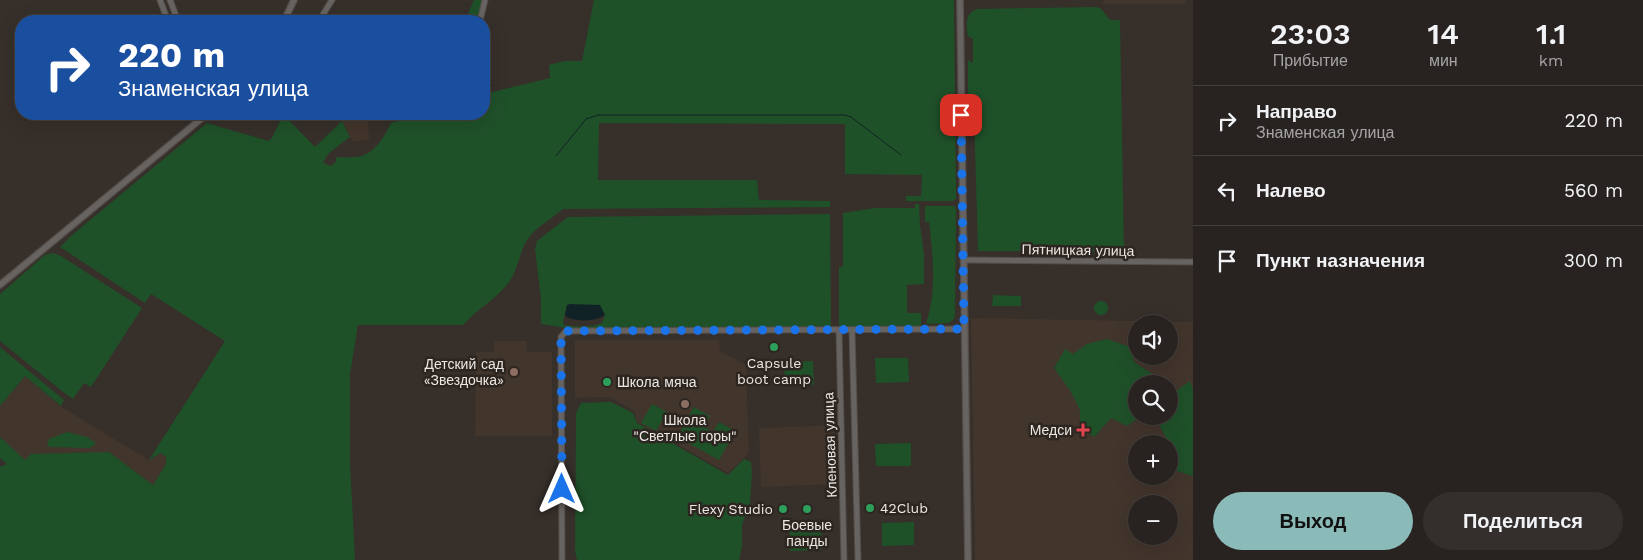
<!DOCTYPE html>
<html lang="ru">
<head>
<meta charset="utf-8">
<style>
	body { margin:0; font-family:"Work Sans",sans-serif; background:#342f2d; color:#f1f3f6; height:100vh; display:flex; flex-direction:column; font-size:19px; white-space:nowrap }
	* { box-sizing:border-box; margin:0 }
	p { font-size:16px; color:#a5a4a5 }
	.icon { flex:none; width:28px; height:28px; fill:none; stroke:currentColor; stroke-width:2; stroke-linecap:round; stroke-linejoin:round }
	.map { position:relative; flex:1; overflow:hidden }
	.drawer { display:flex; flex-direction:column; background:#282320; width:450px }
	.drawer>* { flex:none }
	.hud { position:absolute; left:15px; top:15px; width:475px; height:105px; border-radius:20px; box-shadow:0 5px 20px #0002,0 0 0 1px #44403e; background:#1a4fa0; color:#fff; overflow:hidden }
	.fabs { position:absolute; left:1128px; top:315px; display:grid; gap:10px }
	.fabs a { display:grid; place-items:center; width:50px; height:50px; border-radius:50%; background:#282320; box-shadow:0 5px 20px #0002,0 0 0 1px #44403e; font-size:25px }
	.pin { position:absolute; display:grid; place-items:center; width:42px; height:42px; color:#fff; margin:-21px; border-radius:10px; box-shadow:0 2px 8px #0006 }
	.me { position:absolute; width:55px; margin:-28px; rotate:0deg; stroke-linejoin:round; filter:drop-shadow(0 0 4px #0008) }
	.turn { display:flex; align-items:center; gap:18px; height:105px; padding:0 20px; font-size:22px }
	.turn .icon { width:65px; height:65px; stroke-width:2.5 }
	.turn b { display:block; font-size:35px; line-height:42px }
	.eta { display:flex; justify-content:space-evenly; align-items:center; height:85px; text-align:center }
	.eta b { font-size:30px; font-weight:600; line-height:35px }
	.action { display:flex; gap:10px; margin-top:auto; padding:10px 20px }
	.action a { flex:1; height:58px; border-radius:30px; background:#8bbbb9; color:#111; font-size:20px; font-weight:600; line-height:58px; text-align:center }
	.action a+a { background:#342f2d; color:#f1f3f6 }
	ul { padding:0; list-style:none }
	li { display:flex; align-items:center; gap:15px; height:70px; padding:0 20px; border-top:1px solid #44403e }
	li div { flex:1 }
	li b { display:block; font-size:19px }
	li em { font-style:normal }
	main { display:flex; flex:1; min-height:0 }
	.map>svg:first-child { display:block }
	.built { fill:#42352c; fill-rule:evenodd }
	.green { fill:#1f5129; fill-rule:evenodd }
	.water { fill:#102226 }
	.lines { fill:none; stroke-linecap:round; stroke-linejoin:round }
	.stream { stroke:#102226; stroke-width:1 }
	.minor-casing { stroke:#534c48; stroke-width:7 }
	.tertiary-casing { stroke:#534c48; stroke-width:8 }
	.minor { stroke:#666360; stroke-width:5 }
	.tertiary { stroke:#666360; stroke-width:5.5 }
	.route { stroke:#1a73e8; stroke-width:9; stroke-dasharray:0 16.2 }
	.leisure-dot { fill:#2e9e5b; stroke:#2c2520; stroke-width:2 }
	.education-dot { fill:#8d6e63; stroke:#2c2520; stroke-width:2 }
	.health-dot { fill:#e0444e; stroke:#2c2520; stroke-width:2 }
	.labels { text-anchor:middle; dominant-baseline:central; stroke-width:5; stroke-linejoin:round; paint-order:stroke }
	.street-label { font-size:14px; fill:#ebe7e3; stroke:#2c2520 }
	.poi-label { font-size:14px; fill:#ebe7e3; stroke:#2c2520 }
</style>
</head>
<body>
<main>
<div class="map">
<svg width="1193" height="560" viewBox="0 0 1193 560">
	<rect width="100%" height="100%" fill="#362f2a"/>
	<!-- built -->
	<g class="built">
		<path d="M1103,0H1186L1185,4H1103Z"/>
		<path d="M343,114H394L368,121L369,140L353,142L342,121V117L345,116Z"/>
		<path d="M971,318L1193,322V560H975ZM1136,324H1169V356H1136ZM1136,384H1169V416H1136ZM1136,444H1169V476H1136ZM1136,504H1169V536H1136Z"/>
		<path d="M575,340H719L720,351L746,365L749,453L728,473L637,422L634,411L609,397L575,398Z"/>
		<path d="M494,341H526L527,352H552V436H475L476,352H494Z"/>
		<path d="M25,376L60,406L149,460L161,453L166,457V464L153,485L109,452L25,461L0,437V406Z"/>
		<path d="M833,425L835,484L761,487L759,428Z"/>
	</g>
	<!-- green -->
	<g class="green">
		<path d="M474,0H482L478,21H465Z"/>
		<path d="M594,0H954L956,199L953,201H906V196H921L922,175L845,174V124L599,123L598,180H757L759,200L830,201V207L563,209C554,217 537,227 530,236C520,248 519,266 511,279C499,298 478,308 463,325H358L350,374V463L355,560H0V467L7,464L0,458V437L25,460L31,454L109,452L153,485L166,464V457L161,453L149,460L225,341L151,294L145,303L60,247L72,235L207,123L269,141C277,132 276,124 285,116L315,147L342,121L350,137L329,153L323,162L330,166L336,162V157C343,157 350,158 357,157C374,155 384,137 391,123L426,114H484V94L550,78L549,65L564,61H582Z"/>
		<path d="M1097,7L1101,9L1110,20H1120L1124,252L978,251L974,113L968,101V60L973,63V39L968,36C966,26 965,13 977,9Z"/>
		<path d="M915,204H919L920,225L924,254V284L907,285V313H921V326L839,327V267H843V213L875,208H915Z"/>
		<path d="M925,206H955L956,211L955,314L954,319L949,323L926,324C937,289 933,257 929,222H925Z"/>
		<path d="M830,214L831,326L658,329L566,328L541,324V299L535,249L537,241L568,217ZM567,305H599L605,315L602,323C592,328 576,326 564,325L563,322Z"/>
		<path d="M53,253L61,256L142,308L91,387L84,383L73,399L62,391L0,341V294L45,255Z"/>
		<path d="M993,295L1021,296V306H992Z"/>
		<circle cx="1101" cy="308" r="7"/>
		<path d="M1107,339L1131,347L1134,362L1154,375V384H1136V416H1141L1127,426L1111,418L1094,437L1080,427V410L1071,392L1054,368L1065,349L1073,354L1087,344Z"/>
		<path d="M0,347L64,400L61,406L25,376L0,406Z"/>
		<path d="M875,358H908L909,382L876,383Z"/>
		<path d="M813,361L814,385L785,386L784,362Z"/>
		<path d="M1190,381L1193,390V476L1170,469L1169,465V444H1165L1167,440L1155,416H1169V396Z"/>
		<path d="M611,402L633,413L637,423L728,475L744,459L751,462L752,473L750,503L742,525V547L739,560H577L575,551L576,413L581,403Z"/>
		<path d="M652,404L667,412L656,431L641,423Z"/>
		<path d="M694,407L710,416L705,426L688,417Z"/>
		<path d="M688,418L713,432L719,422L735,431L719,460L677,437Z"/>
		<path d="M67,432L87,437L96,443L90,448L51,447L47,446L49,439Z"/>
		<path d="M911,443V466H876L875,444Z"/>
		<path d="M914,522V545L882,546V523Z"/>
		<path d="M821,524L822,550L790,551L789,525Z"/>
	</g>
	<!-- water -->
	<path class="water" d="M570,304L600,305L605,315C596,322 574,322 565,316L567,305Z"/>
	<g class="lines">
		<!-- stream -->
		<g class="stream">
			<path d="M484,87L492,85"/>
			<path d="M556,156L586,119L598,115H845L851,117L901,155"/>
		</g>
		<defs>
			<g id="minor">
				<path d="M160,0L168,21"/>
				<path d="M170,0L178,21"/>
				<path d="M319,21L332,0"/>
				<path d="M480,21L485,0"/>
				<path d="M964,260L1193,262"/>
				<path d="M839,330L844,560"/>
				<path d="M852,330L858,560"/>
				<path d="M562,560L561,337L566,331L964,329"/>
			</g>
			<g id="tertiary">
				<path d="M960,0L968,560"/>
				<path d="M284,21L294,0"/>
				<path d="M0,285L207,114"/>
			</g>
		</defs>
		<!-- minor casing -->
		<use href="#minor" class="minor-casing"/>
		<!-- tertiary casing -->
		<use href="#tertiary" class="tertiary-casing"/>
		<!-- minor -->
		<use href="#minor" class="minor"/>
		<!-- tertiary -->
		<use href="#tertiary" class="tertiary"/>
	</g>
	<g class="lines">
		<!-- route -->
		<path class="route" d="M562,489L561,337L566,331L964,329L961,115"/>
	</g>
	<!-- markers -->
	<g class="leisure-dot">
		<circle cx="774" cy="347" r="5"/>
		<circle cx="607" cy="382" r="5"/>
		<circle cx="870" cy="508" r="5"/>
		<circle cx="783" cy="509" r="5"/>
		<circle cx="807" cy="509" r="5"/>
	</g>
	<g class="education-dot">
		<circle cx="514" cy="372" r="5"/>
		<circle cx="685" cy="404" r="5"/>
	</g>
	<path class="health-dot" d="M1080.5 422.5h5v5h5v5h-5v5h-5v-5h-5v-5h5z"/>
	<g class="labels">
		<!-- street labels -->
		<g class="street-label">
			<text transform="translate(1078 250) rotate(1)">Пятницкая улица</text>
			<text transform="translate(830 445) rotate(-92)">Кленовая улица</text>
		</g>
		<!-- poi labels -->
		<g class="poi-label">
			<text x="774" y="363">Capsule<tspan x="774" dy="16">boot camp</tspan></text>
			<text x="504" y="364" text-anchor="end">Детский сад<tspan x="504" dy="16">«Звездочка»</tspan></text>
			<text x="617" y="382" text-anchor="start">Школа мяча</text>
			<text x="685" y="420">Школа<tspan x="685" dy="16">"Светлые горы"</tspan></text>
			<text x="1072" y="430" text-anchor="end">Медси</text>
			<text x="880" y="508" text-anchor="start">42Club</text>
			<text x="773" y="509" text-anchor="end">Flexy Studio</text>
			<text x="807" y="525">Боевые<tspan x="807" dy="16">панды</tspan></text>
		</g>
	</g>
</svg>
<div class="fabs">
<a><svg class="icon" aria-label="sound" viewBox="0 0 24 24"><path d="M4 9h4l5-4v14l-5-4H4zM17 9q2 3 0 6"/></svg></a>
<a><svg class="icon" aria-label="search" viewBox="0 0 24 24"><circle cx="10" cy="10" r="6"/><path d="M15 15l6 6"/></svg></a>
<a>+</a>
<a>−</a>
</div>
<div class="pin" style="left:961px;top:115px;background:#d93025"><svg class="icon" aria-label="arrive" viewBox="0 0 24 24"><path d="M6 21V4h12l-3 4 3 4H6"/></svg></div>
<svg class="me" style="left:562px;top:489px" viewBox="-20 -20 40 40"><path d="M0-17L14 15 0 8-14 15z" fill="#1a73e8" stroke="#fff" stroke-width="4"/></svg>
<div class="hud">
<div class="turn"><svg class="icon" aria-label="right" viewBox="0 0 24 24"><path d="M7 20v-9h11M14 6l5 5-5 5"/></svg><div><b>220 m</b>Знаменская улица</div></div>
</div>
</div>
<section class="drawer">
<div class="eta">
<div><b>23:03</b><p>Прибытие</p></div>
<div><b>14</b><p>мин</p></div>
<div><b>1.1</b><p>km</p></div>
</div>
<ul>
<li><svg class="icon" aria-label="right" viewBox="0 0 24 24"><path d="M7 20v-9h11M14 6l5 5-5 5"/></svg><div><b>Направо</b><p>Знаменская улица</p></div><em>220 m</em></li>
<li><svg class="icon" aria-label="left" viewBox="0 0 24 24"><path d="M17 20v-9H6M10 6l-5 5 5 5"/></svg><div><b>Налево</b></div><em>560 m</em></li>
<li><svg class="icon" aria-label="arrive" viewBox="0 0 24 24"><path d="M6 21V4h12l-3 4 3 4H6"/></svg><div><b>Пункт назначения</b></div><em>300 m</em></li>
</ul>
<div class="action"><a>Выход</a><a>Поделиться</a></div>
</section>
</main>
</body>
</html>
